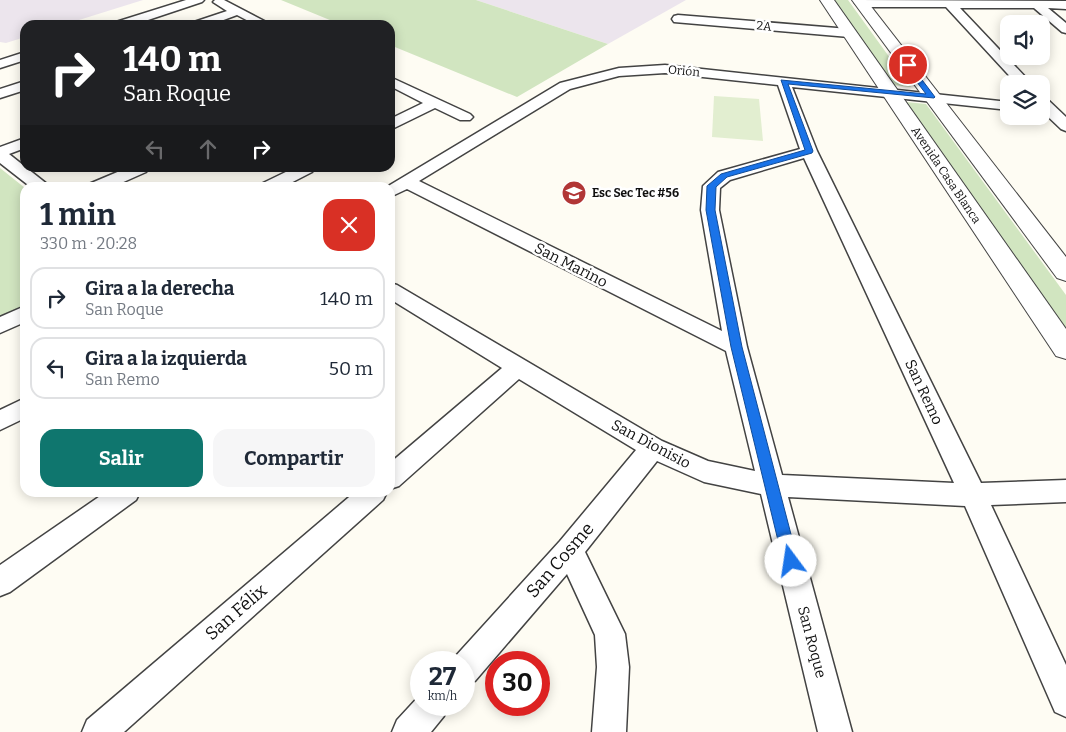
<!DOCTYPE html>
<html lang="es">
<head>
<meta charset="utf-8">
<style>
	body { margin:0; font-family:Bitter,serif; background:#f6f6f7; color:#1f2937; height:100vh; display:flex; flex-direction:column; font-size:19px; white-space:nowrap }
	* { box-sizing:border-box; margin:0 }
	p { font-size:16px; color:#747a83 }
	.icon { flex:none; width:28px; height:28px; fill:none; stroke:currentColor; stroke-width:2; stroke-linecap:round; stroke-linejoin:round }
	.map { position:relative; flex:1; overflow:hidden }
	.drawer { position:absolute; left:20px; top:182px; width:375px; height:315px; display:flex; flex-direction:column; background:#fff; border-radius:15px; box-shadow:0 2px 12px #0003 }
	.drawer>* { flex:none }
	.guide { position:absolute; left:20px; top:20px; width:375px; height:152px; border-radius:15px; box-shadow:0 2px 12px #0003; background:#202124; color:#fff; overflow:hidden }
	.buttons { position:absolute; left:1000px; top:15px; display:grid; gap:10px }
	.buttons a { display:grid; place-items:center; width:50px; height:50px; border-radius:10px; background:#fff; box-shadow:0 2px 12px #0003; font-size:25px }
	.speed { position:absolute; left:410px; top:651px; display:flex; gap:10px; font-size:25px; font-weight:700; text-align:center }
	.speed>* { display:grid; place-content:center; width:65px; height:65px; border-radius:50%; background:#fff; box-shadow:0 2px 12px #0003; line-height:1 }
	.speed small { font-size:12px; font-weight:400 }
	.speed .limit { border:8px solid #d22; background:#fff; color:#111 }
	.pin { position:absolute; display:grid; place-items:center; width:42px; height:42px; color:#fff; margin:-21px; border:2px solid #fff; border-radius:50%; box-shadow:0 1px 5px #0007 }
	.me { position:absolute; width:55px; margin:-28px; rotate:346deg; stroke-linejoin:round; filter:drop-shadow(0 0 4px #0008) }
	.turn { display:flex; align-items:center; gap:18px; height:105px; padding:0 20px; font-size:22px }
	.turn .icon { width:65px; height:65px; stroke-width:2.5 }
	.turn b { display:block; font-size:35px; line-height:42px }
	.lanes { display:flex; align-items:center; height:48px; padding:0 20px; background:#0003; justify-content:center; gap:25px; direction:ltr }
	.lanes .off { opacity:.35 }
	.round { display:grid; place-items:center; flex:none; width:52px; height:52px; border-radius:15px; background:#f6f6f7 }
	.head { display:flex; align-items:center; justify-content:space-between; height:85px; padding:0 20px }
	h1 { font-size:30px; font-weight:700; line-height:38px }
	.primary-button { display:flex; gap:10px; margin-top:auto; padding:10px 20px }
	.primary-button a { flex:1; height:58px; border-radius:15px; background:#0f766e; color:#fff; font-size:20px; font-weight:700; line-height:58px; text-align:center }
	.primary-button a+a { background:#f6f6f7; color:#1f2937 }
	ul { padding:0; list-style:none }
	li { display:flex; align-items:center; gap:15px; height:62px; margin:0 10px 8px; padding:0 10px; border:2px solid #e0e1e3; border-radius:15px }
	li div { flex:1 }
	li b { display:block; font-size:19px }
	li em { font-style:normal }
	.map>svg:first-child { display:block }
	.industrial { fill:#ece5ed }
	.green { fill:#d1e5c0 }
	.pitch { fill:#e2eed0 }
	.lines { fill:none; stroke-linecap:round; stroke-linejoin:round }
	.minor-casing { stroke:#434343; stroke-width:3 }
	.tertiary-casing { stroke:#434343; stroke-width:2 }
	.minor { fill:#fff; fill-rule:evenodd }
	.tertiary { fill:#fff; fill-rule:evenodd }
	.route { fill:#1a73e8; stroke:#114b97 }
	.labels { text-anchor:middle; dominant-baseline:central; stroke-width:5; stroke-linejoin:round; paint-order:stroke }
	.far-street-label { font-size:12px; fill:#101010; stroke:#fff }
	.far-poi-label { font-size:12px; font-weight:bold; fill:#101010; stroke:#fff; text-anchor:start }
	.street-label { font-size:15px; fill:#101010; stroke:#fff }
	.near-street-label { font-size:18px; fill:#101010; stroke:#fff }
</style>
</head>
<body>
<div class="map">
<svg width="1066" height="732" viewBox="0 0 1066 732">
	<rect width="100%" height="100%" fill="#fefcf3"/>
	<!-- industrial -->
	<g class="industrial">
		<path d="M0,0H143L63,25H25V37L6,43L0,42Z"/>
		<path d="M476,0H686L608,44Z"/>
	</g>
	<!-- green -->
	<g class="green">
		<path d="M281,0H476L608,44L517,97L390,45V25H342Z"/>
		<path d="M834,0H848L911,87L893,85Z"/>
		<path d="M906,102L926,104L1066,295V330Z"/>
		<path d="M0,168L25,188V308L0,321Z"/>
	</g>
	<!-- pitch -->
	<path class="pitch" d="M714,96L759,99L763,141L712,137Z"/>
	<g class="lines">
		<defs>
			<g id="minor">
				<path d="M186,0H204L202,2L133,25H114L116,22Z"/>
				<path d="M215,0H224L272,25H256L237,15L210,25H192L194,22L227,11L213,2Z"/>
				<path d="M859,0L1066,1V9L1048,8L1066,23V33L1062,32L1034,8H960L1032,84H1017L946,7H861L855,3Z"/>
				<path d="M678,15L849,29L855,33L849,37L674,22L672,19L674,16Z"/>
				<path d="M25,52V60L0,68V60Z"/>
				<path d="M665,65L1009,102V110L792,87L817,151L981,483L1066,480V502L991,505L1066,665V717L1055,712L965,506L788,497L852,732H818L761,494L704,482L657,461L585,552L625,634L629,667L626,732H592L597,667L595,635L567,574L475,681L464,686V662H451L453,659L560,541L636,450L519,379L399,486L390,489V463L502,368L390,299V283L397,285L662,441L708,461L755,471L726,351L407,189L390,197V188H385L560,83L619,68ZM665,73L778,85L800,149L718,172L703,186L701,210L722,331L419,181L570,89L619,76ZM804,158L954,483L782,475L747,347L719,210L720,188L730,180Z"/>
				<path d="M390,77L470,114L473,117L470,120H460L435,108L390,130V119L423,103L390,86Z"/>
				<path d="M25,81V90L0,98V89Z"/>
				<path d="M1041,97L1046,98L1066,117V131L1061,129L1041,110Z"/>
				<path d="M25,138V148L9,154L52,188H32L0,163V147Z"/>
				<path d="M127,168H148L146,172L110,188H87L89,184Z"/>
				<path d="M294,168H314L312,172L281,188H259L261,184Z"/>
				<path d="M25,306V322L0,333V317Z"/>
				<path d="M25,398V418L0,430V410Z"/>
				<path d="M106,492H140L136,500L10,592L0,596V565Z"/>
				<path d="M355,492H387L383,500L124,732H82L87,720Z"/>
				<path d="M421,694V705H449L444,716L431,732H392L397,720Z"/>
			</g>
			<g id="tertiary">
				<path d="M820,0H834L1066,329V359L1056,356Z"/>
				<path d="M852,0H866L1066,257V281L1057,278Z"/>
			</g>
		</defs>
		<!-- minor casing -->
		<use href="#minor" class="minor-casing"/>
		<!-- tertiary casing -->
		<use href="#tertiary" class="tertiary-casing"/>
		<!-- minor -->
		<use href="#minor" class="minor"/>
		<!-- tertiary -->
		<use href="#tertiary" class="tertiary"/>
	</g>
	<!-- route -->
	<path class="route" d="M905,64H910L935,97L934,98L788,84L813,151L812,153L727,177L716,187L715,210L742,347L798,561L796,566L791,568L786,566L783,561L731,347L706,210L707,186L721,174L805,150L781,80L926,94L904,65Z"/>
	<!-- icons -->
	<defs>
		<symbol id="school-disc" viewBox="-11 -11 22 22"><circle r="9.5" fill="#b13636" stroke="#fff"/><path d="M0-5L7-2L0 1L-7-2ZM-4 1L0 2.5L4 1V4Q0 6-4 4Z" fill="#fff"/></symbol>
	</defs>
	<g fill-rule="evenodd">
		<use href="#school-disc" x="560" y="179" width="28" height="28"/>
	</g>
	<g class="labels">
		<!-- far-street labels -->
		<g class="far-street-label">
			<text transform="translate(764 26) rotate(5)">2A</text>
			<text transform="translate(684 71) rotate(5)">Orión</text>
			<text transform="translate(946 175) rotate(56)">Avenida Casa Blanca</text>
		</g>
		<!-- far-poi labels -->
		<g class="far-poi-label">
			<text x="592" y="193">Esc Sec Tec #56</text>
		</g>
		<!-- street labels -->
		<g class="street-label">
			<text transform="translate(571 265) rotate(27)">San Marino</text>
			<text transform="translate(924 392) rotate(65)">San Remo</text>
			<text transform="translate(651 444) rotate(28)">San Dionisio</text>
			<text transform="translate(812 642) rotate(75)">San Roque</text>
		</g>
		<!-- near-street labels -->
		<g class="near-street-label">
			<text transform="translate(560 560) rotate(-49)">San Cosme</text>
			<text transform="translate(236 612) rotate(-41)">San Félix</text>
		</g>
	</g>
</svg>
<div class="buttons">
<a><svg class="icon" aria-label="sound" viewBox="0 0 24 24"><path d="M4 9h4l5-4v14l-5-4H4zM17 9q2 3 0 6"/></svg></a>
<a><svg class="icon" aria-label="layers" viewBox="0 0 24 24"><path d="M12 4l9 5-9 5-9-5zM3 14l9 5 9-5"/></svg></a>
</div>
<div class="speed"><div>27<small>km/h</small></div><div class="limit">30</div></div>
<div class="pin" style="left:908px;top:65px;background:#d93025"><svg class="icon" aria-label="arrive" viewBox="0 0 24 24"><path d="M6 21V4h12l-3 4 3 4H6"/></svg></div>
<svg class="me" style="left:791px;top:561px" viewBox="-20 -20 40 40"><circle r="19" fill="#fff"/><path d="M0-13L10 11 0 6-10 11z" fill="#1a73e8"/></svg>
<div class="guide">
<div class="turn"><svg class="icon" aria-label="right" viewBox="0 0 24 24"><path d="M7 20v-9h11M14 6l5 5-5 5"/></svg><div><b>140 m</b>San Roque</div></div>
<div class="lanes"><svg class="icon off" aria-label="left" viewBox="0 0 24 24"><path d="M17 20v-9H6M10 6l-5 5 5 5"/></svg><svg class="icon off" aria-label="ahead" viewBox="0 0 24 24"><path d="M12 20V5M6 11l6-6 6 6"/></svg><svg class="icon" aria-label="right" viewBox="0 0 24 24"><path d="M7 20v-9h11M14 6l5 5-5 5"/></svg></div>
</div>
<section class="drawer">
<div class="head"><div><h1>1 min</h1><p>330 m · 20:28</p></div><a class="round" style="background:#d93025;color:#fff"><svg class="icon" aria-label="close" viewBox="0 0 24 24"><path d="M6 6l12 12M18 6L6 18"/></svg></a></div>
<ul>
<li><svg class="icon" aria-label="right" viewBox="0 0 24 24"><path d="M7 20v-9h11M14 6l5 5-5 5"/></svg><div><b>Gira a la derecha</b><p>San Roque</p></div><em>140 m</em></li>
<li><svg class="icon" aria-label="left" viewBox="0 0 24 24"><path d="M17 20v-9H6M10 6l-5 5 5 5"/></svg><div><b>Gira a la izquierda</b><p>San Remo</p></div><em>50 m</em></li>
</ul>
<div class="primary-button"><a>Salir</a><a>Compartir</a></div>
</section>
</div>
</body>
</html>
